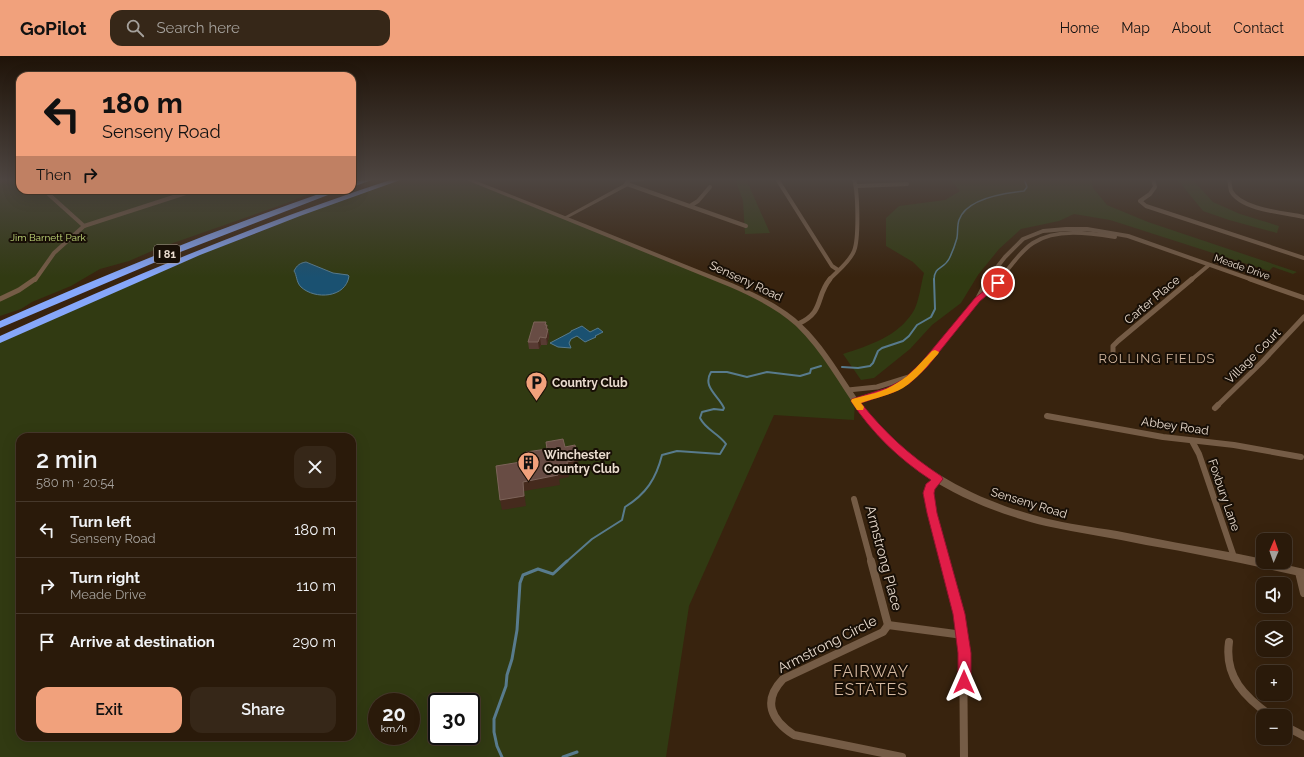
<!DOCTYPE html>
<html lang="en">
<head>
<meta charset="utf-8">
<style>
	body { margin:0; font-family:Raleway,sans-serif; background:#362718; color:#f1f3f6; height:100vh; display:flex; flex-direction:column; font-size:15px; white-space:nowrap }
	* { box-sizing:border-box; margin:0 }
	p { font-size:13px; color:#a5a19c }
	.icon { flex:none; width:22px; height:22px; fill:none; stroke:currentColor; stroke-width:2; stroke-linecap:round; stroke-linejoin:round }
	.map { position:relative; flex:1; overflow:hidden }
	.panel { position:absolute; left:16px; top:377px; width:340px; height:308px; display:flex; flex-direction:column; background:#2a1a0a; border-radius:12px; box-shadow:0 4px 16px #0002,0 0 0 1px #46382b }
	.panel>* { flex:none }
	.hud { position:absolute; left:16px; top:16px; width:340px; height:122px; border-radius:12px; box-shadow:0 4px 16px #0002,0 0 0 1px #46382b; background:#f1a17c; color:#111; overflow:hidden }
	.needle { width:26px; rotate:2deg }
	.tools { position:absolute; left:1256px; top:477px; display:grid; gap:8px }
	.tools a { display:grid; place-items:center; width:36px; height:36px; border-radius:8px; background:#2a1a0a; box-shadow:0 4px 16px #0002,0 0 0 1px #46382b; font-size:20px }
	.speed { position:absolute; left:368px; top:637px; display:flex; gap:8px; font-size:20px; font-weight:700; text-align:center }
	.speed>* { display:grid; place-content:center; width:52px; height:52px; border-radius:50%; background:#2a1a0a; box-shadow:0 4px 16px #0002,0 0 0 1px #46382b; line-height:1 }
	.speed small { font-size:10px; font-weight:400 }
	.speed .limit { border:2px solid #111; border-radius:6px; background:#fff; color:#111 }
	.pin { position:absolute; display:grid; place-items:center; width:34px; height:34px; color:#fff; margin:-17px; border:2px solid #fff; border-radius:50%; box-shadow:0 1px 4px #0007 }
	.me { position:absolute; width:44px; margin:-22px; rotate:0deg; stroke-linejoin:round; filter:drop-shadow(0 0 3px #0008) }
	.turn { display:flex; align-items:center; gap:14px; height:84px; padding:0 20px; font-size:18px }
	.turn .icon { width:52px; height:52px; stroke-width:2.5 }
	.turn b { display:block; font-size:28px; line-height:34px }
	.then { display:flex; align-items:center; height:38px; padding:0 20px; background:#0003; gap:8px; font-size:15px }
	.round { display:grid; place-items:center; flex:none; width:42px; height:42px; border-radius:12px; background:#362718 }
	.headline { display:flex; align-items:center; justify-content:space-between; height:68px; padding:0 20px }
	h1 { font-size:24px; font-weight:600; line-height:30px }
	.button { display:flex; gap:8px; margin-top:auto; padding:8px 20px }
	.button a { flex:1; height:46px; border-radius:12px; background:#f1a17c; color:#111; font-size:16px; font-weight:600; line-height:46px; text-align:center }
	.button a+a { background:#362718; color:#f1f3f6 }
	ul { padding:0; list-style:none }
	li { display:flex; align-items:center; gap:12px; height:56px; padding:0 20px; border-top:1px solid #46382b }
	li div { flex:1 }
	li b { display:block; font-size:15px }
	li em { font-style:normal }
	header { display:flex; align-items:center; gap:24px; box-sizing:border-box; height:56px; padding:0 20px; background:#f1a17c; color:#111 }
	header strong { font-size:19px }
	nav { display:flex; gap:22px; margin-inline-start:auto; font-size:14px }
	.search { width:280px; height:36px; background:#362718; display:flex; align-items:center; gap:10px; box-sizing:border-box; padding:0 14px; border-radius:12px; color:#a5a19c; font-size:15px }
	.map>svg:first-child { display:block }
	.green { fill:#313a12; fill-rule:evenodd }
	.water { fill:#1a5171; stroke:#587b8d }
	.lines { fill:none; stroke-linecap:round; stroke-linejoin:round }
	.stream-far2 { stroke:#587b8d; stroke-width:1.5 }
	.stream-far1 { stroke:#587b8d; stroke-width:2 }
	.stream { stroke:#587b8d; stroke-width:3 }
	.minor-far3 { stroke:#755c46; stroke-width:4 }
	.minor-far2 { stroke:#755c46; stroke-width:5 }
	.minor-far1 { stroke:#755c46; stroke-width:6 }
	.minor { stroke:#755c46; stroke-width:8 }
	.tertiary { fill:#755c46; fill-rule:evenodd }
	.secondary { fill:#755c46; fill-rule:evenodd }
	.motorway { fill:#86a7fa; fill-rule:evenodd }
	.wall { fill:#583b33 }
	.shaded-wall { fill:#452a1d }
	.building { fill:#684c44; stroke:#7c6359 }
	.route { fill:#e11d48; stroke:#92132f }
	.slow { fill:#f59e0b }
	.labels { text-anchor:middle; dominant-baseline:central; stroke-width:4; stroke-linejoin:round; paint-order:stroke }
	.far-park-label { font-size:10px; fill:#c6de7c; stroke:#180f06 }
	.far-street-label { font-size:10px; fill:#eadccf; stroke:#180f06 }
	.shield { fill:#180f06; stroke:#ab9e93; stroke-width:1 }
	.shield-label { font-size:11px; font-weight:bold; fill:#eadccf }
	.street-label { font-size:12px; fill:#eadccf; stroke:#180f06 }
	.poi-label { font-size:12px; font-weight:bold; fill:#eadccf; stroke:#180f06; text-anchor:start }
	.neighbourhood-label { font-size:13px; letter-spacing:1px; fill:#d4b8a0; stroke:#180f06 }
	.near-street-label { font-size:14px; fill:#eadccf; stroke:#180f06 }
	.near-neighbourhood-label { font-size:16px; letter-spacing:1px; fill:#d4b8a0; stroke:#180f06 }
</style>
</head>
<body>
<header>
<strong>GoPilot</strong>
<div class="search"><svg class="icon" aria-label="search" viewBox="0 0 24 24"><circle cx="10" cy="10" r="6"/><path d="M15 15l6 6"/></svg>Search here</div>
<nav><a>Home</a><a>Map</a><a>About</a><a>Contact</a></nav>
</header>
<div class="map">
<svg width="1304" height="701" viewBox="0 0 1304 701">
	<rect width="100%" height="100%" fill="#38230e"/>
	<!-- green -->
	<g class="green">
		<path d="M0,123H20V134H318L287,147L159,192L129,205L100,213L71,230L32,246L21,253L0,260Z"/>
		<path d="M401,123H467L694,214L769,248L814,284L855,345L854,364L774,359L689,550L666,701H0V284L152,215L255,178L332,145ZM20,381H352V681H20ZM377,646H411V680H377ZM437,646H471V680H437Z"/>
		<path d="M735,123H746L770,177L745,178L743,145Z"/>
		<path d="M946,123H1091L1093,132L1107,149L1148,166L1297,216L1293,218L1273,211L1269,215L1110,164L1074,158L1059,165L1021,173L999,193L978,219L961,247L932,269L910,293L874,322L861,324L843,298C870,289 897,281 913,256C919,247 921,227 924,217L913,206L886,190V162L899,150L945,144L960,135L951,124Z"/>
		<path d="M1177,123H1192L1213,146L1240,158L1279,170L1277,177L1229,164L1203,155Z"/>
	</g>
	<!-- water -->
	<g class="water">
		<path d="M306,206L333,217L348,219L349,220C346,242 315,244 301,231C296,226 297,219 294,215C297,209 300,207 306,206Z"/>
		<path d="M582,270L590,276L598,272L603,276L595,280L596,281L585,286L577,280L571,283L569,287L571,292L558,291L550,287L571,276V275Z"/>
	</g>
	<g class="lines">
		<!-- stream-far2 -->
		<path class="stream-far2" d="M934,224C934,210 944,213 949,203C952,197 955,189 957,182C958,176 957,170 959,164C966,143 1004,137 1024,135L1027,131L1024,123"/>
		<!-- stream-far1 -->
		<g class="stream-far1">
			<path d="M842,311L858,312L870,310L873,307L878,295L882,292L903,285L909,280L917,269L931,261L935,253L934,223"/>
			<path d="M566,506L592,483L622,464L625,451C646,438 656,423 662,399L677,395L720,398L726,388C718,377 706,374 700,362L702,356L714,353L723,354L724,352C718,339 702,331 711,316H727L747,321L767,316L800,320L810,317L811,313L821,310"/>
		</g>
		<!-- stream -->
		<g class="stream">
			<path d="M502,701L497,690L494,676V663L506,630L507,619L512,603L517,574L520,527L523,519L538,513L553,518L567,505"/>
			<path d="M563,701L577,696"/>
		</g>
		<!-- minor-far3 -->
		<g class="minor-far3">
			<path d="M777,123L832,210L838,214"/>
			<path d="M1153,123L1155,131L1150,138L1140,145L1146,150L1304,202"/>
			<path d="M1229,123C1230,127 1230,132 1231,135C1241,154 1286,157 1304,161"/>
			<path d="M628,124L643,123"/>
			<path d="M627,128L746,170"/>
			<path d="M857,130L907,128"/>
			<path d="M44,134L84,170"/>
			<path d="M690,150L698,145L710,131"/>
			<path d="M84,170L195,134"/>
			<path d="M35,224L54,197L84,170"/>
			<path d="M829,224C837,215 849,207 854,195C859,183 858,136 854,123"/>
			<path d="M987,224L1005,201L1023,183L1043,175L1066,173H1087L1128,180L1253,224"/>
			<path d="M999,224C1010,212 1019,196 1033,187C1056,172 1089,177 1115,181"/>
			<path d="M1191,224L1209,209"/>
		</g>
		<!-- minor-far2 -->
		<g class="minor-far2">
			<path d="M1250,223L1304,242"/>
			<path d="M979,242L1000,223"/>
			<path d="M0,243L19,234L35,223"/>
			<path d="M798,268C825,256 815,241 830,223"/>
			<path d="M1113,297V290L1118,285L1192,223"/>
			<path d="M848,334L877,331L909,321"/>
			<path d="M855,345L890,334L907,325L924,309L977,244L988,223"/>
			<path d="M1217,350L1262,306L1304,261"/>
		</g>
		<!-- minor-far1 -->
		<g class="minor-far1">
			<path d="M1215,352L1218,349"/>
			<path d="M1047,360L1163,381L1234,389L1301,401"/>
			<path d="M1192,385L1199,398L1234,501"/>
			<path d="M938,423C935,426 931,429 930,432C925,445 941,492 945,506"/>
			<path d="M854,443L871,506"/>
		</g>
		<!-- minor -->
		<g class="minor">
			<path d="M871,505L888,569"/>
			<path d="M945,505L963,579L964,701"/>
			<path d="M1299,516L1304,537"/>
			<path d="M888,569L883,576L783,623C762,645 771,664 794,679L902,701"/>
			<path d="M888,569L963,579"/>
			<path d="M1229,586C1224,621 1245,641 1271,660"/>
			<path d="M1285,670L1304,680"/>
		</g>
		<!-- tertiary -->
		<path class="tertiary" d="M626,123H630V126L628,130L566,163L562,162L624,128Z"/>
		<!-- secondary -->
		<path class="secondary" d="M464,123H471C541,150 610,178 679,206C715,221 754,233 787,256C831,287 848,341 887,378C930,420 985,447 1044,462C1068,468 1093,471 1117,475C1156,483 1195,490 1234,497L1263,503V506H1274L1304,513V521C1251,509 1199,498 1146,489C1113,482 1079,477 1046,470C1003,460 953,440 917,414C895,398 876,379 860,357C839,328 822,295 796,270C777,253 753,241 730,231Z"/>
		<!-- motorway -->
		<g class="motorway">
			<path d="M365,123H375L352,131V127Z"/>
			<path d="M393,123H403L300,160L200,199L0,287V280C129,221 259,167 393,123Z"/>
			<path d="M330,134H341L170,200L0,272V265C108,217 218,173 330,134Z"/>
		</g>
	</g>
	<!-- wall -->
	<path class="wall" d="M546,266V269H547L549,280L547,289H541L539,293H529L528,286Z"/>
	<!-- shaded-wall -->
	<g class="shaded-wall">
		<path d="M0,123H6L8,125L0,127Z"/>
		<path d="M546,266V273L547,269L549,280L547,289L545,269Z"/>
		<path d="M540,281L541,289L539,293L538,286Z"/>
		<path d="M578,404L579,414L568,416L569,421L559,423L560,429L524,435L526,450L502,454L500,444L523,426L557,413L567,406Z"/>
	</g>
	<!-- building -->
	<g class="building">
		<path d="M534,266H546L545,269H547L546,273H548L546,282L540,281L538,286H528Z"/>
		<path d="M563,383L565,391L575,389L578,404L567,406L568,412L557,413L558,419L523,426L524,440L500,444L496,410L527,405L526,396L547,393L546,386Z"/>
	</g>
	<!-- sky -->
	<linearGradient id="sky" x2="0" y2="1"><stop stop-color="#1f1308"/><stop offset="0.56" stop-color="#4d4541"/><stop offset="1" stop-color="#4d4541" stop-opacity="0"/></linearGradient>
	<rect width="1304" height="221" fill="url(#sky)"/>
	<!-- route -->
	<path class="route" d="M998,224L1001,225V228L980,245L927,311L910,327L894,336L861,347C885,377 909,399 941,420L943,423L935,433L934,437L937,457L965,558L971,597V626L969,631L964,633L960,631L958,626V597L953,558L927,457L923,437L926,428L931,424C899,403 872,377 851,345L852,343L887,332L904,323L921,307L975,242Z"/>
	<!-- slow -->
	<path class="slow" d="M935,294L939,296L938,298C927,310 917,323 903,332C891,339 875,342 861,347L864,351L863,354H857L851,345L852,343C867,339 884,336 897,327C911,319 921,306 932,295Z"/>
	<!-- icons -->
	<defs>
		<symbol id="parking-pin" viewBox="-11 -11 22 30"><path d="M0 17L-7.5 6A9.5 9.5 0 1 1 7.5 6Z" fill="#f1a17c" stroke="#180f06"/><path d="M-3.5-5.5H1a3.5 3.5 0 0 1 0 7H-1V5.5H-3.5ZM-1-3.4V-.6H.8a1.4 1.4 0 0 0 0-2.8Z" fill="#111"/></symbol>
		<symbol id="building-pin" viewBox="-11 -11 22 30"><path d="M0 17L-7.5 6A9.5 9.5 0 1 1 7.5 6Z" fill="#f1a17c" stroke="#180f06"/><path d="M-4-6H4V6H1V3H-1V6H-4ZM-2.5-4.3h1.7v1.8h-1.7ZM.8-4.3h1.7v1.8H.8ZM-2.5-1h1.7V.8h-1.7ZM.8-1h1.7V.8H.8Z" fill="#111"/></symbol>
	</defs>
	<g fill-rule="evenodd">
		<use href="#parking-pin" x="524" y="314" width="25" height="34"/>
		<use href="#building-pin" x="516" y="394" width="25" height="34"/>
	</g>
	<g class="labels">
		<!-- far-park labels -->
		<g class="far-park-label">
			<text x="48" y="181">Jim Barnett Park</text>
		</g>
		<!-- far-street labels -->
		<g class="far-street-label">
			<text transform="translate(1242 211) rotate(19)">Meade Drive</text>
		</g>
		<!-- shield labels -->
		<rect class="shield" x="154" y="189" width="26" height="18" rx="3"/>
		<g class="shield-label">
			<text x="167" y="198">I 81</text>
		</g>
		<!-- street labels -->
		<g class="street-label">
			<text transform="translate(746 225) rotate(25)">Senseny Road</text>
			<text transform="translate(1152 244) rotate(-40)">Carter Place</text>
			<text transform="translate(1253 300) rotate(-45)">Village Court</text>
			<text transform="translate(1175 370) rotate(8)">Abbey Road</text>
			<text transform="translate(1224 439) rotate(71)">Foxbury Lane</text>
			<text transform="translate(1029 447) rotate(17)">Senseny Road</text>
		</g>
		<!-- poi labels -->
		<g class="poi-label">
			<text x="552" y="327">Country Club</text>
			<text x="544" y="399">Winchester<tspan x="544" dy="14">Country Club</tspan></text>
		</g>
		<!-- neighbourhood labels -->
		<g class="neighbourhood-label">
			<text x="1157" y="302">ROLLING FIELDS</text>
		</g>
		<!-- near-street labels -->
		<g class="near-street-label">
			<text transform="translate(884 502) rotate(75)">Armstrong Place</text>
			<text transform="translate(827 588) rotate(-27)">Armstrong Circle</text>
		</g>
		<!-- near-neighbourhood labels -->
		<g class="near-neighbourhood-label">
			<text x="871" y="615">FAIRWAY<tspan x="871" dy="18">ESTATES</tspan></text>
		</g>
	</g>
</svg>
<div class="tools">
<a><svg class="needle" viewBox="-14 -14 28 28"><path d="M0-13l5 13h-10z" fill="#e53935"/><path d="M0 13l5-13h-10z" fill="#a5a19c"/></svg></a>
<a><svg class="icon" aria-label="sound" viewBox="0 0 24 24"><path d="M4 9h4l5-4v14l-5-4H4zM17 9q2 3 0 6"/></svg></a>
<a><svg class="icon" aria-label="layers" viewBox="0 0 24 24"><path d="M12 4l9 5-9 5-9-5zM3 14l9 5 9-5"/></svg></a>
<a>+</a>
<a>−</a>
</div>
<div class="speed"><div>20<small>km/h</small></div><div class="limit">30</div></div>
<div class="pin" style="left:998px;top:227px;background:#d93025"><svg class="icon" aria-label="arrive" viewBox="0 0 24 24"><path d="M6 21V4h12l-3 4 3 4H6"/></svg></div>
<svg class="me" style="left:964px;top:626px" viewBox="-20 -20 40 40"><path d="M0-17L14 15 0 8-14 15z" fill="#e11d48" stroke="#fff" stroke-width="4"/></svg>
<div class="hud">
<div class="turn"><svg class="icon" aria-label="left" viewBox="0 0 24 24"><path d="M17 20v-9H6M10 6l-5 5 5 5"/></svg><div><b>180 m</b>Senseny Road</div></div>
<div class="then">Then<svg class="icon" aria-label="right" viewBox="0 0 24 24"><path d="M7 20v-9h11M14 6l5 5-5 5"/></svg></div>
</div>
<section class="panel">
<div class="headline"><div><h1>2 min</h1><p>580 m · 20:54</p></div><a class="round"><svg class="icon" aria-label="close" viewBox="0 0 24 24"><path d="M6 6l12 12M18 6L6 18"/></svg></a></div>
<ul>
<li><svg class="icon" aria-label="left" viewBox="0 0 24 24"><path d="M17 20v-9H6M10 6l-5 5 5 5"/></svg><div><b>Turn left</b><p>Senseny Road</p></div><em>180 m</em></li>
<li><svg class="icon" aria-label="right" viewBox="0 0 24 24"><path d="M7 20v-9h11M14 6l5 5-5 5"/></svg><div><b>Turn right</b><p>Meade Drive</p></div><em>110 m</em></li>
<li><svg class="icon" aria-label="arrive" viewBox="0 0 24 24"><path d="M6 21V4h12l-3 4 3 4H6"/></svg><div><b>Arrive at destination</b></div><em>290 m</em></li>
</ul>
<div class="button"><a>Exit</a><a>Share</a></div>
</section>
</div>
</body>
</html>
